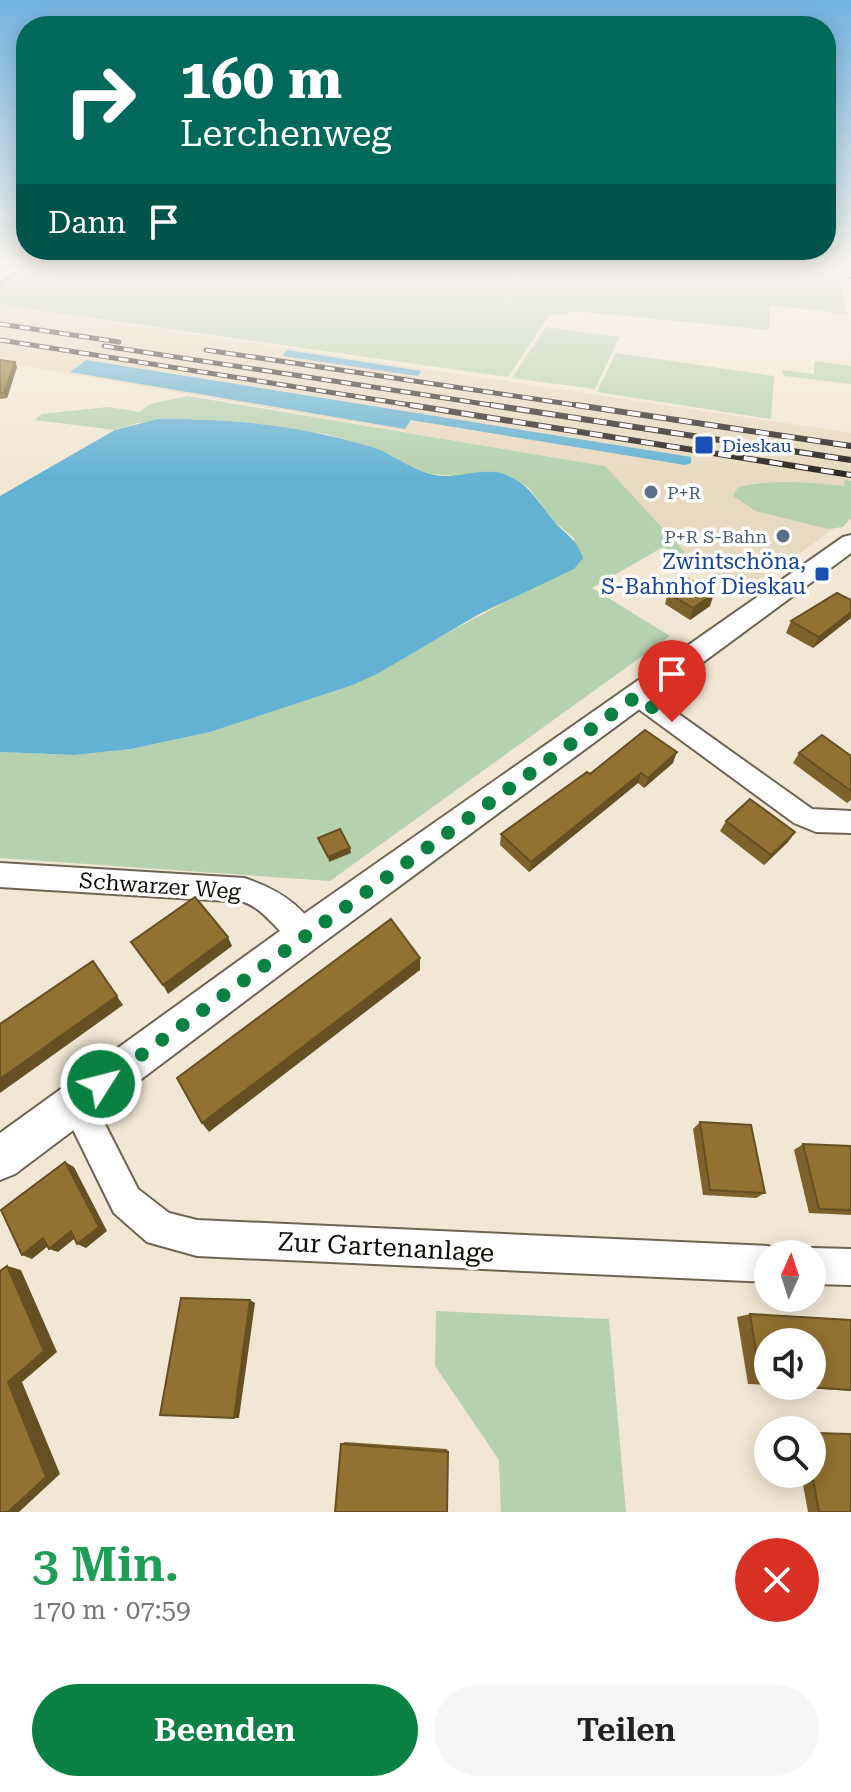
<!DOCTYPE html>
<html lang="de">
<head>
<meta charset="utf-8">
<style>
	body { margin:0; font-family:"Roboto Serif",serif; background:#f6f6f6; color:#222; height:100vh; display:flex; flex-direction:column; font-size:30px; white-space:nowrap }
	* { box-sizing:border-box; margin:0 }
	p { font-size:26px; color:#767676 }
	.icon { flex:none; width:44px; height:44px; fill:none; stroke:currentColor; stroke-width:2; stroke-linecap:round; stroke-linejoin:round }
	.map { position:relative; height:1512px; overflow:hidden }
	.sheet { display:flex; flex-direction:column; background:#fff; flex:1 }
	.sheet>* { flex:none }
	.banner { position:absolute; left:16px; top:16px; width:820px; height:244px; border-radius:32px; box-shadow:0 4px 20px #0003; background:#00695c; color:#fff; overflow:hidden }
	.needle { width:52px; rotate:3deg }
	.tools { position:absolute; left:754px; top:1240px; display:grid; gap:16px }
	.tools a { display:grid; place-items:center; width:72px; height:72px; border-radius:50%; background:#fff; box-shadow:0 4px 20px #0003; font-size:40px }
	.pin { position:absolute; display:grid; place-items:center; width:68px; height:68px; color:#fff; margin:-82px -34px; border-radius:50% 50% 50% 0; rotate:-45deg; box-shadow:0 0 8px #0007 }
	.pin .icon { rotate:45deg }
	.me { position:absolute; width:88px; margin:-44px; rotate:54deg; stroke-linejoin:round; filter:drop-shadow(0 0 6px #0008) }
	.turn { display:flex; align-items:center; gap:28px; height:168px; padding:0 32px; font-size:36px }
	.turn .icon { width:104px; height:104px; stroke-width:2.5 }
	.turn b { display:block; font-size:56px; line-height:68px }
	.then { display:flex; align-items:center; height:76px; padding:0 32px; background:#0003; gap:16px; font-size:30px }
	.round { display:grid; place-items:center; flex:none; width:84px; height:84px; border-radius:42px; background:#f6f6f6 }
	.head { display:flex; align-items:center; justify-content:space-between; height:136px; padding:0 32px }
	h1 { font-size:48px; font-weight:600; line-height:60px; color:#1e9e55 }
	.primary-button { display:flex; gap:16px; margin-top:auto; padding:16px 32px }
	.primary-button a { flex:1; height:92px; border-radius:48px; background:#0b8043; color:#fff; font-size:32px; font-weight:600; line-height:92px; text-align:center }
	.primary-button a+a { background:#f6f6f6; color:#222 }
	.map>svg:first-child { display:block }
	.built { fill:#e8dac0 }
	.green { fill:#b5d1ae }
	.water { fill:#63b2d3 }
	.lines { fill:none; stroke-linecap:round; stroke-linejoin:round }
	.minor-casing { stroke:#6e6454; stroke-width:4 }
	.tertiary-casing { stroke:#6e6454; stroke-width:4 }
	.secondary-casing { stroke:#6e6454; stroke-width:4 }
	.minor { fill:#fff; fill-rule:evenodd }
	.tertiary { fill:#fff; fill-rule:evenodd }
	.secondary { fill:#fff; fill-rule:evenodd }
	.rail-far1-casing { stroke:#29241d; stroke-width:5 }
	.rail-casing { stroke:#29241d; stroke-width:6 }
	.rail-far1 { stroke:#fff; stroke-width:3; stroke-dasharray:10; stroke-linecap:butt }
	.rail { stroke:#fff; stroke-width:4; stroke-dasharray:13; stroke-linecap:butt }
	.wall { fill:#7e622b }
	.shaded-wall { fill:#665023 }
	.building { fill:#927232; stroke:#665023; stroke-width:2 }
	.route { stroke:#0b8043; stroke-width:14; stroke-dasharray:0 25.2 }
	.transit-dot { fill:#1a4fb4; stroke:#fff; stroke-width:3 }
	.service-dot { fill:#5c6f8a; stroke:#fff; stroke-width:3 }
	.labels { text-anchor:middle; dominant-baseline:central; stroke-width:7; stroke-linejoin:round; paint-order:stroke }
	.far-transit-label { font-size:18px; fill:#164399; stroke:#fff; text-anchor:start }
	.far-service-label { font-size:18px; fill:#4e5e75; stroke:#fff; text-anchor:start }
	.transit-label { font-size:22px; fill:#164399; stroke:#fff; text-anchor:end }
	.street-label { font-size:22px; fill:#0f0b06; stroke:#fff }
	.near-street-label { font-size:26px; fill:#0f0b06; stroke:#fff }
</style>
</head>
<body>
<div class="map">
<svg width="851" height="1512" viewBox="0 0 851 1512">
	<rect width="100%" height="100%" fill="#f2e7d4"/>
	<!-- built -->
	<path class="built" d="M0,305L851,433V516L745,593L698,566L605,466L0,362Z"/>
	<!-- green -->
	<g class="green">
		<path d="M24,266H507L517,276L540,266L776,269L837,266L846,314L770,305L769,330L574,311L564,315L550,314L508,377L0,305V281Z"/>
		<path d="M546,327L619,337L595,389L512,378Z"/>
		<path d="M616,353L774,376L771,419L597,392Z"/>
		<path d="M814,361L851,366V384L784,376L782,370L814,374Z"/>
		<path d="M188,396L605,466L698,566L663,547L592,588L670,636L330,881L0,858V752L74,755L131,749L210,732L350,686L525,591L575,539L555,522L529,488L508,475L488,471L457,476L432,474L405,466L391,455L372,447L326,434L196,419L137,423L115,430L35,420L42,414L108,407L140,412L150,404Z"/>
		<path d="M845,480L851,481V518L843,527L828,529L756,511L733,496L738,487C774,479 808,482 844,486Z"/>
		<path d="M436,1311L609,1319L626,1512H501L499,1460L435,1366Z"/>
	</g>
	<!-- water -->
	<g class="water">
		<path d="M287,350L421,371L418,376L282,356Z"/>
		<path d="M86,360L691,457V463L685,465L411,420L405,429L70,372Z"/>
		<path d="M158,419C228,418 302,426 369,446C393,453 409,470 435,475C459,480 483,465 507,475C530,485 539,503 554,521C568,538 574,535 583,558L574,569L481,613L377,674L350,686L210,732L131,749L74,755L0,752V496L115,430Z"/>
	</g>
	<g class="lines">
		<defs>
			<g id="minor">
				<path d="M637,688L645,690L812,809L851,811V833L816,832L794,823L629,702L626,696L629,690Z"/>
				<path d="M0,863L244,878C274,888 304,904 318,935L314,944L304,948C280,939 269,911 244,902L0,887Z"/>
				<path d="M76,1087L88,1091L138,1189L169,1213L197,1220L768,1246L782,1254H768V1282L197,1256L147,1242L114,1213L60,1103L64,1091Z"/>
				<path d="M812,1248L851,1249V1285L812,1284V1254H799Z"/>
			</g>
			<g id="tertiary">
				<path d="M842,266H851V277L846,275Z"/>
				<path d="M851,535V553L317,947L15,1174L0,1180V1133L291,923L843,537Z"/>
			</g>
			<path id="secondary" d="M5,266H25L0,281V269Z"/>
		</defs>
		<!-- minor casing -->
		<use href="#minor" class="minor-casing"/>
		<!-- tertiary casing -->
		<use href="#tertiary" class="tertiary-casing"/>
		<!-- secondary casing -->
		<use href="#secondary" class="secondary-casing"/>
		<!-- minor -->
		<use href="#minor" class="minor"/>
		<!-- tertiary -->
		<use href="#tertiary" class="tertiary"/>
		<!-- secondary -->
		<use href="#secondary" class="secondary"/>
		<defs>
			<g id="rail-far1">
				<path d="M0,324L119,342"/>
				<path d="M0,340L423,407"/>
				<path d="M104,346L504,407"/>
				<path d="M206,350L589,407"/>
			</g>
			<g id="rail">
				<path d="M410,405L851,475"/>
				<path d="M491,405L851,460"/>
				<path d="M576,405L851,446"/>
			</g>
		</defs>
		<!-- rail-far1 casing -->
		<use href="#rail-far1" class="rail-far1-casing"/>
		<!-- rail casing -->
		<use href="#rail" class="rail-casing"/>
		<!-- rail-far1 -->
		<use href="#rail-far1" class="rail-far1"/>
		<!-- rail -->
		<use href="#rail" class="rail"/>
	</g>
	<!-- wall -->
	<g class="wall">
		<path d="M0,360L15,362L17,367L7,398L0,399Z"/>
		<path d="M668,593L710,606L690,620L665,604Z"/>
		<path d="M851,600V618L813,648L786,633L791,621Z"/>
		<path d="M799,753L851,756V800L847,803L793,763Z"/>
		<path d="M673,763L644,788L638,783L529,872L500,845L501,834L590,774Z"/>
		<path d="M726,821L795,832L788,842L764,865L720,831Z"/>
		<path d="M700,1122L765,1193L756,1198L703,1195L693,1129Z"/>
		<path d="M803,1144L851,1146V1215L809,1213L794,1150Z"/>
		<path d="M750,1314L851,1320V1391L777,1386H812L768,1342V1385L748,1384L737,1317Z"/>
		<path d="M812,1432L851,1434V1512H808L801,1474H812Z"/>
		<path d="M345,1442L447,1449L448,1452L341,1444Z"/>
	</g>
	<!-- shaded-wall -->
	<g class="shaded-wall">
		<path d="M15,362L17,367L7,398L4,393Z"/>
		<path d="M714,594L710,606L690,620L693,608Z"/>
		<path d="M851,612V618L813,648L819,637Z"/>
		<path d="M677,752L673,763L644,788L648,778Z"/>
		<path d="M641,773L638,783L529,872L531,862Z"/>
		<path d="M795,832L788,842L764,865L771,855Z"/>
		<path d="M350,848L351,853L329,862L328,857Z"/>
		<path d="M228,937L232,946L168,994L163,985Z"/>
		<path d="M420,958V970L209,1132L202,1123Z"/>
		<path d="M93,961L123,1005L0,1093V1079Z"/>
		<path d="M65,1162L74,1167L107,1231L86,1248L77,1244Z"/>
		<path d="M71,1231L79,1235L58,1252L49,1249Z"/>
		<path d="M43,1238L53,1242L32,1259L22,1255Z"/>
		<path d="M7,1266L21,1270L57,1352L22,1382L60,1474L19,1512H8Z"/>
		<path d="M250,1300L255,1303L239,1418H234Z"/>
	</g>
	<!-- building -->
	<g class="building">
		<path d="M0,360L15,362L4,393H0Z"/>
		<path d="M689,579L714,594L693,608L668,593Z"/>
		<path d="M837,593L851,600V612L819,637L791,621Z"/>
		<path d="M645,730L677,752L648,778L641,773L531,862L501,834L587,772L590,774Z"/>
		<path d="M822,735L851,756V791L799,753Z"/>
		<path d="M750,799L795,832L771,855L726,821Z"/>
		<path d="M340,829L350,848L328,857L318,838Z"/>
		<path d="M195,897L228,937L163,985L131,942Z"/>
		<path d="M391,919L420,958L202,1123L177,1078Z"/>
		<path d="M93,961L117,996L0,1079V1024Z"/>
		<path d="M700,1122L751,1125L765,1193L710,1190Z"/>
		<path d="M803,1144L851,1146V1210L819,1209Z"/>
		<path d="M65,1162L99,1227L77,1244L71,1231L49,1249L43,1238L22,1255L1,1210Z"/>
		<path d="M7,1266L44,1351L8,1382L46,1477L8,1512H0V1271Z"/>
		<path d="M181,1298L250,1300L234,1418L160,1415Z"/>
		<path d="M750,1314L851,1320V1390L795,1386H812V1342H768V1384H761Z"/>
		<path d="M812,1433L851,1434V1512H819L812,1474Z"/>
		<path d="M341,1444L448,1452L447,1512H335Z"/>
	</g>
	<!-- sky -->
	<linearGradient id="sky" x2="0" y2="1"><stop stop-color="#73b3e0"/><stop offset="0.56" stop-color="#f9f4ec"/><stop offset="1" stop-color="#f9f4ec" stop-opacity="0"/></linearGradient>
	<rect width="851" height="478" fill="url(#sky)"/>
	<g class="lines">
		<!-- route -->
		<path class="route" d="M101,1084L637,696L672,722"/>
	</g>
	<!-- markers -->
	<g class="transit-dot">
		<rect x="694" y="435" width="20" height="20" rx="4"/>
		<rect x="814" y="566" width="16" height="16" rx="4"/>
	</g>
	<g class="service-dot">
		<circle cx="651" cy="492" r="8"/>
		<circle cx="783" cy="536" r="8"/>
	</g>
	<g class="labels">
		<!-- far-transit labels -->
		<g class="far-transit-label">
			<text x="722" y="445">Dieskau</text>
		</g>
		<!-- far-service labels -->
		<g class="far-service-label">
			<text x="667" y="492">P+R</text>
			<text x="767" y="536" text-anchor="end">P+R S-Bahn</text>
		</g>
		<!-- transit labels -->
		<g class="transit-label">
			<text x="806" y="561">Zwintschöna,<tspan x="806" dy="25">S-Bahnhof Dieskau</tspan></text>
		</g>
		<!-- street labels -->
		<g class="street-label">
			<text transform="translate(160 886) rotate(4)">Schwarzer Weg</text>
		</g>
		<!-- near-street labels -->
		<g class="near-street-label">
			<text transform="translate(386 1247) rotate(3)">Zur Gartenanlage</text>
		</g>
	</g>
</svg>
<div class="tools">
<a><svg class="needle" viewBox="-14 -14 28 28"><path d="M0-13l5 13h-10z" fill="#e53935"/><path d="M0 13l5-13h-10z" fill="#767676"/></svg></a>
<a><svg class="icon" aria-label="sound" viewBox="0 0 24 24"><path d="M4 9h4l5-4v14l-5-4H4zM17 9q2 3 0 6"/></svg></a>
<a><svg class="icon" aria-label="search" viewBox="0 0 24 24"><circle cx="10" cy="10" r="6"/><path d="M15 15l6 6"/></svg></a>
</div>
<div class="pin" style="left:672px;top:722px;background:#d93025"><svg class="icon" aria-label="arrive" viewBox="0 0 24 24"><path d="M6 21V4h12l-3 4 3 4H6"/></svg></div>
<svg class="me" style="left:101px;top:1084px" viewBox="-20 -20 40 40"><circle r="17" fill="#0b8043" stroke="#fff" stroke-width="3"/><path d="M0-11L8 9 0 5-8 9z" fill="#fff"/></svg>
<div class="banner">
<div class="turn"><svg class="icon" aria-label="right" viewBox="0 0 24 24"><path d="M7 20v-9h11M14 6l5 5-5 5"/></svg><div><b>160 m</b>Lerchenweg</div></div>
<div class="then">Dann<svg class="icon" aria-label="arrive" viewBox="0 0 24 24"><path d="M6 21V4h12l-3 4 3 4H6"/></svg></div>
</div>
</div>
<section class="sheet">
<div class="head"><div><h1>3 Min.</h1><p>170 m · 07:59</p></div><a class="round" style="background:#d93025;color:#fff"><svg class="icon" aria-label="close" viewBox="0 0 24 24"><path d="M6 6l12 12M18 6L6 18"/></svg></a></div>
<div class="primary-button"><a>Beenden</a><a>Teilen</a></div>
</section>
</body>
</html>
